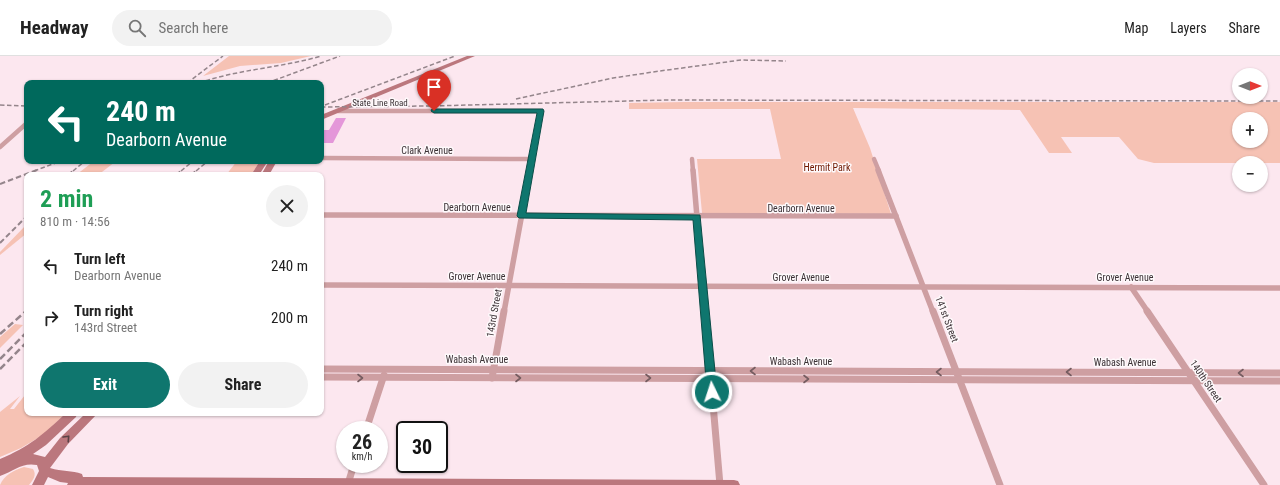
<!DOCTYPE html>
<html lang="en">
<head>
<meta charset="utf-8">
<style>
	body { margin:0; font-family:"Roboto Condensed",sans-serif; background:#f2f2f2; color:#222; height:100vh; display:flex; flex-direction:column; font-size:15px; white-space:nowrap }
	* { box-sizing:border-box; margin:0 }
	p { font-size:13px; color:#767676 }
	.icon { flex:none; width:22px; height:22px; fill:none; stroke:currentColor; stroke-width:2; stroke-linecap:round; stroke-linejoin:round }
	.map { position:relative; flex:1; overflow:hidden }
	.panel { position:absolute; left:24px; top:116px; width:300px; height:244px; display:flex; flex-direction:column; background:#fff; border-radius:8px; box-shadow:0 1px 3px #0004 }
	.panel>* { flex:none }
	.banner { position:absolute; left:24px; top:24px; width:300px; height:84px; border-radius:8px; box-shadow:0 1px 3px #0004; background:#00695c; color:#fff; overflow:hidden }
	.needle { width:26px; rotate:90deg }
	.tools { position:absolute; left:1232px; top:12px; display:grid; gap:8px }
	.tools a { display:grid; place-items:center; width:36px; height:36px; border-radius:50%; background:#fff; box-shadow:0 1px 3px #0004; font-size:20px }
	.speed { position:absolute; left:336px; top:365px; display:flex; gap:8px; font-size:20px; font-weight:700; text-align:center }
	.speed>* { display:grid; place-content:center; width:52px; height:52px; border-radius:50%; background:#fff; box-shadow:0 1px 3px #0004; line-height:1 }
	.speed small { font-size:10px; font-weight:400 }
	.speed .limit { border:2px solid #111; border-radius:6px; background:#fff; color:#111 }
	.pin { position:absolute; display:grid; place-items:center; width:34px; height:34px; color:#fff; margin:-41px -17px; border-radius:50% 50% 50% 0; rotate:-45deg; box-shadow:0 0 4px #0007 }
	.pin .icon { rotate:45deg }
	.me { position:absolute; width:44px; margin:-22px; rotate:356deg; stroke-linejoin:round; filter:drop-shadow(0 0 3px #0008) }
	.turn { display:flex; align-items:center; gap:14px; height:84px; padding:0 16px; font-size:18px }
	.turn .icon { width:52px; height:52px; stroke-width:2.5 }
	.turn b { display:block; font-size:28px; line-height:34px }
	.round { display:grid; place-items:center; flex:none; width:42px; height:42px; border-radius:21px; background:#f2f2f2 }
	.overview { display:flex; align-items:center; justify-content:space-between; height:68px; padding:0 16px }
	h1 { font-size:24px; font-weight:700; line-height:30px; color:#1e9e55 }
	.action { display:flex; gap:8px; margin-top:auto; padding:8px 16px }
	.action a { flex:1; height:46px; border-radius:24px; background:#0f766e; color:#fff; font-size:16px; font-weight:700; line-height:46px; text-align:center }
	.action a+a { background:#f2f2f2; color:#222 }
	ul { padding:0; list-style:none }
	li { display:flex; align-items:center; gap:12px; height:52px; padding:0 16px }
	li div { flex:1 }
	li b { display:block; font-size:15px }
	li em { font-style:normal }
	header { display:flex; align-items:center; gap:24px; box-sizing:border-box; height:56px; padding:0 20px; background:#fff; border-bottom:1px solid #e0e0e0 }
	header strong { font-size:19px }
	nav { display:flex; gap:22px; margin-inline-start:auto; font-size:14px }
	.search { width:280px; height:36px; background:#f2f2f2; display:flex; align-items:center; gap:10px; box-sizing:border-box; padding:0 14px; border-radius:22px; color:#767676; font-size:15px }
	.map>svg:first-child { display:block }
	.green { fill:#f6c2b4; fill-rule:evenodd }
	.building { fill:#e497d9 }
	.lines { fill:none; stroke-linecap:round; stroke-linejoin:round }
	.street-far2 { stroke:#ce9fa2; stroke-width:4.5 }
	.street-far1 { stroke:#ce9fa2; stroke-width:5.5 }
	.street { stroke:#ce9fa2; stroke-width:7 }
	.secondary { fill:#bb777d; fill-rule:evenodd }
	.rail-far2 { stroke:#94858b; stroke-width:1.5; stroke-dasharray:4.5 2.5; stroke-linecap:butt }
	.rail-far1 { stroke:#94858b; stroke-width:2; stroke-dasharray:5.5 3; stroke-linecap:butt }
	.rail { stroke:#94858b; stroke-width:2.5; stroke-dasharray:7 3.5; stroke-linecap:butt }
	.oneway { stroke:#755c60 }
	.oneway2 { stroke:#5a4246 }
	.route { fill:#0f766e; stroke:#0a4d48 }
	.labels { text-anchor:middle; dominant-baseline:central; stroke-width:3; stroke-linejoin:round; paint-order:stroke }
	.far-street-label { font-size:9px; fill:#3a3034; stroke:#fef9fb }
	.street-label { font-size:10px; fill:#3a3034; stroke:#fef9fb }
	.park-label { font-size:10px; fill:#6f1800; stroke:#fef9fb }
</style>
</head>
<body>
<header>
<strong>Headway</strong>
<div class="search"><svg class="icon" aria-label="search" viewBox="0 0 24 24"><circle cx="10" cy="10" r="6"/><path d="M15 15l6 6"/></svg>Search here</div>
<nav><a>Map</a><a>Layers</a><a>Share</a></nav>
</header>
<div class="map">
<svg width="1280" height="429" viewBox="0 0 1280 429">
	<rect width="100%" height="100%" fill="#fce7ef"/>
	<!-- green -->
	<g class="green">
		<path d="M229,0H311L281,7L240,10L203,20Z"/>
		<path d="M684,46H1280V107H1154L1138,103L1119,81H1061L1072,97H1049L1020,54L853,52L870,92L891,158L702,157L697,103H781L770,53H629V47ZM1239,63H1261V85H1239Z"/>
		<path d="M94,105L115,106L98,119H76Z"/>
		<path d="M237,105H260L251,119H226Z"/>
		<path d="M27,168V177L0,199V196Z"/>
		<path d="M15,268L23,269L0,292V281Z"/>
		<path d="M25,339H27V357H66L43,379L21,392L0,401V356L20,340L10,353H14Z"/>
		<path d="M24,411L33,413C37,419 33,424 29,429H0C4,419 14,414 24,411Z"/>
	</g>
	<!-- building -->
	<path class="building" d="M336,62H346L333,87H321V74H329Z"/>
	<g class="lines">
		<!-- street-far2 -->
		<g class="street-far2">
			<path d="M338,55H541L530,115"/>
			<path d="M0,91L27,67"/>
			<path d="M321,102L532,103"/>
			<path d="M692,103L693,115"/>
			<path d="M874,103L879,115"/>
		</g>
		<!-- street-far1 -->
		<g class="street-far1">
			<path d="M693,114L705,256"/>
			<path d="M878,114L933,256"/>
			<path d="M321,159L896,160"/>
			<path d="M321,229L1280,232"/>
			<path d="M1131,231L1148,256"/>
			<path d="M504,256L530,114"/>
		</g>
		<!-- street -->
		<g class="street">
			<path d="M705,255L720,429"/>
			<path d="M933,255L1000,429"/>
			<path d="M1147,255L1264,429"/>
			<path d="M321,313L1280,317"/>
			<path d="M321,321L1280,325"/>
			<path d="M492,322L504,255"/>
			<path d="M366,374L384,319"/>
			<path d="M348,428L354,408"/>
		</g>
		<!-- secondary -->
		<g class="secondary">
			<path d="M467,0H475L321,64V59Z"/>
			<path d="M260,105H268L259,119H251Z"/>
			<path d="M269,105H277L269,119H261Z"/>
			<path d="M66,357L77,358L76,361L46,389L33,398L45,401L60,382L86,357H98L68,388L50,412C62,416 72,414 82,418L83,421L734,424L738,425L740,429H67L68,427L60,426L48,421L44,429H32L39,415L37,409C22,406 14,415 0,420V403C29,391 44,378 66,357Z"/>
		</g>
		<!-- rail-far2 -->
		<g class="rail-far2">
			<path d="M187,27L223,0"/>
			<path d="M199,27C239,13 281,12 321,0"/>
			<path d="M267,27L340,0"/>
			<path d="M516,43L613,22L660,15L741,4L786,5"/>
			<path d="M0,49L27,50"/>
			<path d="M325,49L455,0"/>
			<path d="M321,51L430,50L667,44L1280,45"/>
			<path d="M34,115L61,105"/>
			<path d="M73,115L85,105"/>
			<path d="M181,115L193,105"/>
			<path d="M196,115L208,105"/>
		</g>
		<!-- rail-far1 -->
		<g class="rail-far1">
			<path d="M68,119L74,114"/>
			<path d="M176,119L182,114"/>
			<path d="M191,119L197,114"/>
			<path d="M0,128L37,114"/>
			<path d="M0,187L27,160"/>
			<path d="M25,256L27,254"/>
		</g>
		<!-- rail -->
		<g class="rail">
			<path d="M0,278L26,255"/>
			<path d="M0,303L27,276"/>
			<path d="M0,313L27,286"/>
		</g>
	</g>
	<!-- one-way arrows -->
	<defs><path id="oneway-chevron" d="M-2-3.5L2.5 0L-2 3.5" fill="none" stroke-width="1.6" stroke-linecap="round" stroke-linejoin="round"/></defs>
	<g class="oneway">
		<use href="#oneway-chevron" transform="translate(753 315) rotate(-180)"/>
		<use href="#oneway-chevron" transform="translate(939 316) rotate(-180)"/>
		<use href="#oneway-chevron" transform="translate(1069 316) rotate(-180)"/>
		<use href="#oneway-chevron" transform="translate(1241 317) rotate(-180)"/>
		<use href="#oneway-chevron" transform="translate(360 322)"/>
		<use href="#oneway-chevron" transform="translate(518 322)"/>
		<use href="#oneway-chevron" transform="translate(648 322)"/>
		<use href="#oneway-chevron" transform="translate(806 323)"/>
	</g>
	<use class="oneway2" href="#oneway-chevron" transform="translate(67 382) rotate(-47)"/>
	<!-- route -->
	<path class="route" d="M432,53H543L544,55L526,157L700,159L717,336L716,339L712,340L708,339L707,336L693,164L519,162L517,160L537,57H434L431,55Z"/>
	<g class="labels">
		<!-- far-street labels -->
		<g class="far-street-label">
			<text x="380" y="47">State Line Road</text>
		</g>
		<!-- street labels -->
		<g class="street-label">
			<text x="427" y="94">Clark Avenue</text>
			<text x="477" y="151">Dearborn Avenue</text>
			<text x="801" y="152">Dearborn Avenue</text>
			<text x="477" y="220">Grover Avenue</text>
			<text x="801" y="221">Grover Avenue</text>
			<text x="1125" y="221">Grover Avenue</text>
			<text transform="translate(494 257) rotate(-80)">143rd Street</text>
			<text transform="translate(947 263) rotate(69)">141st Street</text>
			<text x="477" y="303">Wabash Avenue</text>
			<text x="801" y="305">Wabash Avenue</text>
			<text x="1125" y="306">Wabash Avenue</text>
			<text transform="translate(1206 325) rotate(56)">140th Street</text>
		</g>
		<!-- park labels -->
		<g class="park-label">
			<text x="827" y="111">Hermit Park</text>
		</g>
	</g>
</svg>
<div class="tools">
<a><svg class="needle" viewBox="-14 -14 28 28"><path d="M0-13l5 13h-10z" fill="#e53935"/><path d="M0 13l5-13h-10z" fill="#767676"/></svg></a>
<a>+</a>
<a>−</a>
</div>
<div class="speed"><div>26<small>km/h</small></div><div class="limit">30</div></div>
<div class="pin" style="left:434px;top:55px;background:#d93025"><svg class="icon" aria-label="arrive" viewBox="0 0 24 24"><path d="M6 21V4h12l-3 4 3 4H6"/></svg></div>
<svg class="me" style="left:712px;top:336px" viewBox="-20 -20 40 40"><circle r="17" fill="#0f766e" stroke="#fff" stroke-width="3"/><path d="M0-11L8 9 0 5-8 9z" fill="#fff"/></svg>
<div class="banner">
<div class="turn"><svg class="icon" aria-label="left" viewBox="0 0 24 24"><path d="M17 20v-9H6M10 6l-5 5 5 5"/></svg><div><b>240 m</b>Dearborn Avenue</div></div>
</div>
<section class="panel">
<div class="overview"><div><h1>2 min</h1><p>810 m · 14:56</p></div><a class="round"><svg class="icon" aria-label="close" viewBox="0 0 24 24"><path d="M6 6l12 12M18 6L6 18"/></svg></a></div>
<ul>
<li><svg class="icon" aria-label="left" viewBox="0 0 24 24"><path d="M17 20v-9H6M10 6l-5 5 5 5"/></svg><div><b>Turn left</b><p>Dearborn Avenue</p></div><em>240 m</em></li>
<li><svg class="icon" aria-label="right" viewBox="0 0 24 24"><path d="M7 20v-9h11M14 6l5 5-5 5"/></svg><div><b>Turn right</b><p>143rd Street</p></div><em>200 m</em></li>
</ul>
<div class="action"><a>Exit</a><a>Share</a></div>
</section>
</div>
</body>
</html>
